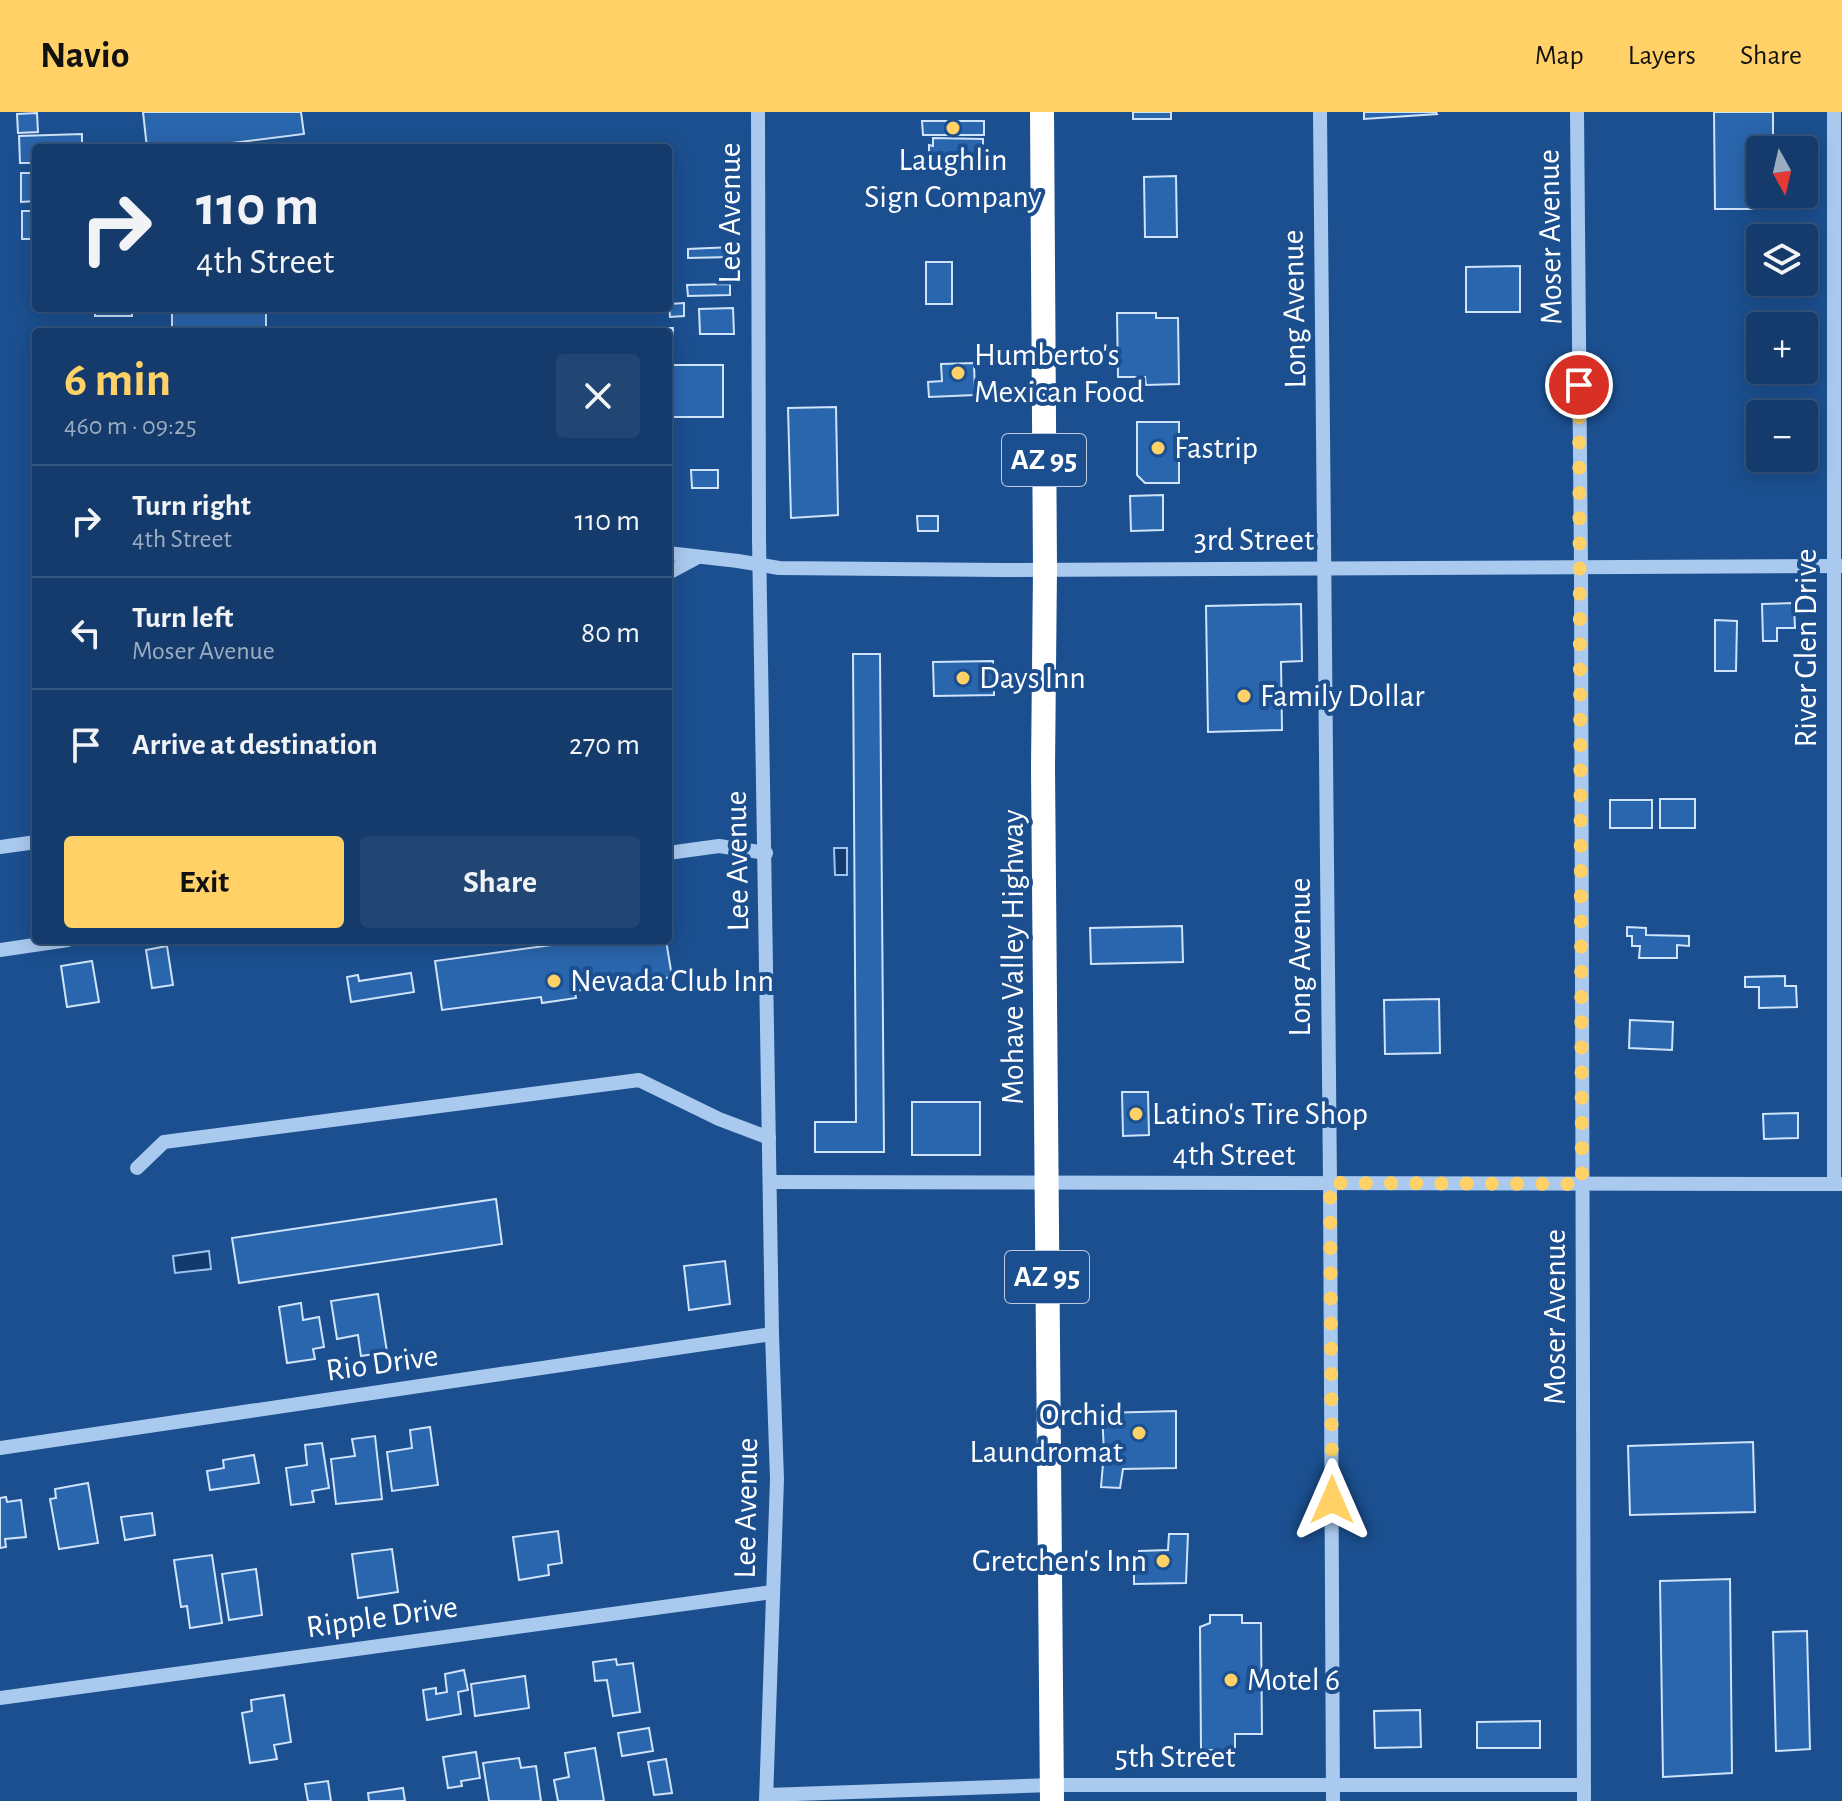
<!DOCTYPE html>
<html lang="en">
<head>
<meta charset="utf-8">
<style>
	body { margin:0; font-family:"Alegreya Sans",sans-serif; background:#214673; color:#f1f3f6; height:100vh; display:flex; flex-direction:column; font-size:30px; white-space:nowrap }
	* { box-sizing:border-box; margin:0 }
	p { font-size:26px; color:#9dadc1 }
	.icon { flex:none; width:44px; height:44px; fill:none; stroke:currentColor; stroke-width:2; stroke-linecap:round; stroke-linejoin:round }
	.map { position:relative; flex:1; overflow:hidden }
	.sheet { position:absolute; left:32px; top:216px; width:640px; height:616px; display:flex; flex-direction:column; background:#143b6b; border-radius:8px; box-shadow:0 4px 20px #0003,0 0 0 2px #33557e }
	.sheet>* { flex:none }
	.banner { position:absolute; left:32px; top:32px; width:640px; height:168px; border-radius:8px; box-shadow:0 4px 20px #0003,0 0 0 2px #33557e; background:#143b6b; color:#f1f3f6; overflow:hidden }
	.needle { width:52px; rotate:172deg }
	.buttons { position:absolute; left:1746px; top:24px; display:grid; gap:16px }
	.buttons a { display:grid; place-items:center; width:72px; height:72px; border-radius:8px; background:#143b6b; box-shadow:0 4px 20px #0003,0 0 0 2px #33557e; font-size:40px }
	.pin { position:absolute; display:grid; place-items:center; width:68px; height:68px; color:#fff; margin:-34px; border:4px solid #fff; border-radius:50%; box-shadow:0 2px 8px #0007 }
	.me { position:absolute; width:88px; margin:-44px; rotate:0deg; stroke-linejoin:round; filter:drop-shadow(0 0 6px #0008) }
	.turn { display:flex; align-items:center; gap:28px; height:168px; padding:0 32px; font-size:36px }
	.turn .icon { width:104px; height:104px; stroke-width:2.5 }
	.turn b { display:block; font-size:56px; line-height:68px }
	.round { display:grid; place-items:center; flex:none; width:84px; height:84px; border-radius:8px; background:#214673 }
	.overview { display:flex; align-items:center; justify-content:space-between; height:136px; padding:0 32px }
	h1 { font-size:48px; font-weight:700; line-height:60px; color:#ffd166 }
	.primary-button { display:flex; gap:16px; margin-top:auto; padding:16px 32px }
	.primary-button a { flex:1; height:92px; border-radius:8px; background:#ffd166; color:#111; font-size:32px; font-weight:700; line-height:92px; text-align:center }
	.primary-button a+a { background:#214673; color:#f1f3f6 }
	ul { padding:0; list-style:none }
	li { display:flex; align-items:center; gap:24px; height:112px; padding:0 32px; border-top:2px solid #33557e }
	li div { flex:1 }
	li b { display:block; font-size:30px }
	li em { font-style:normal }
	header { display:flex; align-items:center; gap:48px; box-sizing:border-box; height:112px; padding:0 40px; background:#ffd166; color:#111 }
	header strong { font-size:38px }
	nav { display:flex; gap:44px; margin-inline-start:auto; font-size:28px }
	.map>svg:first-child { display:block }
	.water { fill:#123a6d; stroke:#9cc4f0; stroke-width:2 }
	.building { fill:#2a66ad; stroke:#cfe3fa; stroke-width:2 }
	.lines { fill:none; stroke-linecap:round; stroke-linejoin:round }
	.minor { stroke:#a9c9ee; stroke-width:14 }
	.highway { stroke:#fff; stroke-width:24 }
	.route { stroke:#ffd166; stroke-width:14; stroke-dasharray:0 25.2 }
	.poi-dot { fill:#ffd166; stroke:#1b4f8f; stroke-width:3 }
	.labels { text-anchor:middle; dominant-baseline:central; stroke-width:8; stroke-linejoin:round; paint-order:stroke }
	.shield { fill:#1b4f8f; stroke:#bbcadd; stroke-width:2 }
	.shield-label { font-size:30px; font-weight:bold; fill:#fff }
	.poi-label { font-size:32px; fill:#fff; stroke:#1b4f8f; text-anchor:start }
	.street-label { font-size:32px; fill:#fff; stroke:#1b4f8f }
</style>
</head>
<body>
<header>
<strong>Navio</strong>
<nav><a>Map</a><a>Layers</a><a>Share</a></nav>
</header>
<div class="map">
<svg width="1842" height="1689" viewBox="0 0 1842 1689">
	<rect width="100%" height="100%" fill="#1b4f8f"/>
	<!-- water -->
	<g class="water">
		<path d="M834,736H847V763H835Z"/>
		<path d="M209,1139L211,1157L175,1161L173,1144Z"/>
	</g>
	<!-- building -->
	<g class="building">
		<path d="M143,0H301L304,22L192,36H147Z"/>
		<rect x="1133" y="0" width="38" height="7"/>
		<path d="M1364,0H1436L1437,2L1364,7Z"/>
		<path d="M1714,0H1773V38H1760V82H1796V97H1715Z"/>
		<path d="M37,1L38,20L18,21L17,2Z"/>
		<path d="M922,9H984V23H923Z"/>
		<path d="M82,22V36H36V51H20L19,24Z"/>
		<path d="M933,26L983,27V35H977V43H968V54H929V33L933,34Z"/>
		<path d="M21,61H36V89L21,90Z"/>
		<path d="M1176,64L1177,125H1145L1144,65Z"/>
		<rect x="22" y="99" width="14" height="28"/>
		<path d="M732,135V145L688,146V137Z"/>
		<rect x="926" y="150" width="26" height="42"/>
		<path d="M1520,154V200H1466V155Z"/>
		<path d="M730,172V183L688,184L687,173Z"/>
		<path d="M684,191V204L670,205L669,192Z"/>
		<rect x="95" y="196" width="37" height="8"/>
		<path d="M172,196H266V215L192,216V220H172Z"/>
		<path d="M733,196L734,222H700L699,197Z"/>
		<path d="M1117,201H1156V206H1178L1179,272L1146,273L1145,265H1118Z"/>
		<path d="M642,216H673L672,239H668V220H642Z"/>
		<path d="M974,251L975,283L929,285L928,270L942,269L941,252Z"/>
		<rect x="668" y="253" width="55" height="52"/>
		<path d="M836,295L838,403L791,406L788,296Z"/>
		<path d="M1137,310H1179V371H1145L1137,363Z"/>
		<path d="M691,358H718V376H692Z"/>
		<path d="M1163,383V418L1131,419L1130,384Z"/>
		<path d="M917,404H938V419H918Z"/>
		<path d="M1794,491L1795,516H1777V529H1763L1762,492Z"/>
		<path d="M1301,492L1302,549L1281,550L1282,618L1208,620L1206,494Z"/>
		<path d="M1715,508L1737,509L1736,559H1715Z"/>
		<path d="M853,542H880L884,1040H815V1010H856Z"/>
		<path d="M993,549L994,583L934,584L933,550Z"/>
		<rect x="1660" y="687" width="35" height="29"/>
		<rect x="1610" y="688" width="42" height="28"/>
		<path d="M1182,814L1183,850L1091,852L1090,816Z"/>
		<path d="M1627,815L1646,816V823L1689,824V834L1677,833V846H1639L1640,834H1632V824H1627Z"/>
		<path d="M588,828H666L672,865L575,879L576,886L542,891L541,885L442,898L435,849Z"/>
		<path d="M167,834L173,873L152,876L146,838Z"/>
		<path d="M92,849L99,890L67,895L61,854Z"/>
		<path d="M411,861L414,880L351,890L347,865L358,863L359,869Z"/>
		<path d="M1785,864V874H1796L1797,895L1759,896V875H1745V865Z"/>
		<path d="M1439,887L1440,941L1385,942L1384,888Z"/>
		<path d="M1630,908L1673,910L1672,938L1629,936Z"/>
		<path d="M1122,980H1148L1149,1023L1123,1024Z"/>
		<rect x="912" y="990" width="68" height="53"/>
		<path d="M1798,1001V1026L1764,1027L1763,1002Z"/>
		<path d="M496,1087L502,1132L239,1171L232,1126Z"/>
		<path d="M725,1149L730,1192L689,1198L684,1154Z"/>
		<path d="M378,1182L387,1240L361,1244L358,1223L337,1227L331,1189Z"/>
		<path d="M301,1191L303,1208L319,1205L324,1235L313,1237L315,1247L287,1251L279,1195Z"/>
		<path d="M1176,1299V1356L1123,1357L1120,1376L1101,1375L1104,1340L1102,1301Z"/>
		<path d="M430,1315L438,1373L392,1379L387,1340L412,1336L410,1318Z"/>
		<path d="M375,1324L382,1387L336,1392L331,1347L355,1344L352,1327Z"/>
		<path d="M1753,1330L1755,1400L1630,1403L1628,1334Z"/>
		<path d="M322,1331L329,1376L312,1379L314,1390L291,1393L286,1356L307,1353L305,1333Z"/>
		<path d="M254,1343L259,1371L210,1378L207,1359L224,1356L223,1348Z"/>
		<path d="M88,1371L98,1431L59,1437L50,1387L56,1386L55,1377Z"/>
		<path d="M6,1385L7,1390L21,1388L26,1425L5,1427L6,1435L0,1436V1386Z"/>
		<path d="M152,1401L155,1423L125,1428L121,1405Z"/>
		<path d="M558,1419L562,1451L548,1453L549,1463L519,1468L513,1425Z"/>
		<path d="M1169,1422H1188L1186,1471L1134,1472V1459H1139V1439L1168,1438Z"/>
		<path d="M392,1437L398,1480L358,1486L352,1442Z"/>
		<path d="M212,1443L222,1511L190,1516L187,1494L181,1495L174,1448Z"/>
		<path d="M256,1457L262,1503L229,1508L222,1462Z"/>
		<path d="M1730,1467L1732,1661L1663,1665L1660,1469Z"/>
		<path d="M1210,1503H1242V1511H1261L1262,1622H1235V1638H1201L1200,1515L1210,1511Z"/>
		<path d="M1807,1519L1810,1637L1776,1639L1773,1520Z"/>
		<path d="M616,1547L617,1553L633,1551L640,1600L613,1604L607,1568L595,1569L593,1550Z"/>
		<path d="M464,1558L468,1578L458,1580L461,1602L427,1608L423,1578L436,1576V1582L447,1580L445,1562Z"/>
		<path d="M525,1564L529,1596L475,1604L471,1572Z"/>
		<path d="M284,1583L291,1630L274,1633L277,1647L250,1651L242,1601L252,1599L251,1588Z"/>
		<path d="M1420,1598L1421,1635L1375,1636L1374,1599Z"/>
		<path d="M1540,1609V1636H1477V1610Z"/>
		<path d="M649,1616L653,1639L622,1644L618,1621Z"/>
		<path d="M595,1636L604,1689H558L554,1668L569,1665L565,1641Z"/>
		<path d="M476,1640L480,1666L461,1669L462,1674L448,1676L443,1645Z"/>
		<path d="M519,1646L521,1656L536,1654L541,1689H489L483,1651Z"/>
		<path d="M666,1647L672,1681L654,1683L648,1650Z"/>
		<path d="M328,1669L331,1689H308L305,1672Z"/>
		<path d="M403,1676L405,1689H369L368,1681Z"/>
	</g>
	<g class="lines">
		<!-- minor -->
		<g class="minor">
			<path d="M758,0L759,427L772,1222L777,1367L766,1689"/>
			<path d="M1320,0L1330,1071L1333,1689"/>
			<path d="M1577,0L1581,455L1584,1689"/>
			<path d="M1834,0V1072"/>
			<path d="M668,441L738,449L779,456L1002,458L1842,454"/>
			<path d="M668,461L696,446"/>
			<path d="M0,735L36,730"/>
			<path d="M668,741L719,734L766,741"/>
			<path d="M0,838L68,828"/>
			<path d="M137,1056L164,1030L639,968L719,1007L769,1026"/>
			<path d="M771,1070L1842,1072"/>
			<path d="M0,1336L772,1222"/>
			<path d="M0,1586L772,1480"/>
			<path d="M767,1683L1052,1673H1584"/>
		</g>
		<!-- highway -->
		<path class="highway" d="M1042,0L1045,457L1043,656L1052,1689"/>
	</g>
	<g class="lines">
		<!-- route -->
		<path class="route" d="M1332,1388L1330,1071L1582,1072L1579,273"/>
	</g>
	<!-- markers -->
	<g class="poi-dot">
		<circle cx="953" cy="16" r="8"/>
		<circle cx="958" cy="261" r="8"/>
		<circle cx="1158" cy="336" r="8"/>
		<circle cx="963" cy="566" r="8"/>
		<circle cx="1244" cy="584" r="8"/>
		<circle cx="554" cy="869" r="8"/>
		<circle cx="1136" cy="1002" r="8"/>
		<circle cx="1139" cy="1321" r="8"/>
		<circle cx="1163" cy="1449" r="8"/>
		<circle cx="1231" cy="1568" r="8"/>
	</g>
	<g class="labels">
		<!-- shield labels -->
		<g class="shield">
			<rect x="1002" y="322" width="84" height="52" rx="6"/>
			<rect x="1005" y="1139" width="84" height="52" rx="6"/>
		</g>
		<g class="shield-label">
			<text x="1044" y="348">AZ 95</text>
			<text x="1047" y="1165">AZ 95</text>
		</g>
		<!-- poi labels -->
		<g class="poi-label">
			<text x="953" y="48" text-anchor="middle">Laughlin<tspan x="953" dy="37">Sign Company</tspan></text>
			<text x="974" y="243">Humberto's<tspan x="974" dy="37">Mexican Food</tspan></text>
			<text x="1174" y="336">Fastrip</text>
			<text x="979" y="566">Days Inn</text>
			<text x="1260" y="584">Family Dollar</text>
			<text x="570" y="869">Nevada Club Inn</text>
			<text x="1152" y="1002">Latino's Tire Shop</text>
			<text x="1123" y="1303" text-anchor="end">Orchid<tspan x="1123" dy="37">Laundromat</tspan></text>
			<text x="1147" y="1449" text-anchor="end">Gretchen's Inn</text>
			<text x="1247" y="1568">Motel 6</text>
		</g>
		<!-- street labels -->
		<g class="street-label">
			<text transform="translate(730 101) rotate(-90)">Lee Avenue</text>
			<text transform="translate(1550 125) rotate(-91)">Moser Avenue</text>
			<text transform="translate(1294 197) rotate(-91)">Long Avenue</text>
			<text x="1254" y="428">3rd Street</text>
			<text transform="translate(1806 536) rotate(-90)">River Glen Drive</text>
			<text transform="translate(737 749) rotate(-91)">Lee Avenue</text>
			<text transform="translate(1013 845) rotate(-90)">Mohave Valley Highway</text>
			<text transform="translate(1300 845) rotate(-90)">Long Avenue</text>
			<text x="1234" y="1043">4th Street</text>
			<text transform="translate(1555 1205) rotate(-90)">Moser Avenue</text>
			<text transform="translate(382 1251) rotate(-8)">Rio Drive</text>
			<text transform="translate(746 1396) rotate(-89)">Lee Avenue</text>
			<text transform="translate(382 1505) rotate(-8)">Ripple Drive</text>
			<text x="1175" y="1645">5th Street</text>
		</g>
	</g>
</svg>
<div class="buttons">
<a><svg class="needle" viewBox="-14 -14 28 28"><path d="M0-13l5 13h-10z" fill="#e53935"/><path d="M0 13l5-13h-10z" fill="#9dadc1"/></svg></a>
<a><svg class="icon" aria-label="layers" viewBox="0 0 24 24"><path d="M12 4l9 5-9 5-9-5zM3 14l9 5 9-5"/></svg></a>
<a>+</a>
<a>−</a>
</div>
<div class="pin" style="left:1579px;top:273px;background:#d93025"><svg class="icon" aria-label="arrive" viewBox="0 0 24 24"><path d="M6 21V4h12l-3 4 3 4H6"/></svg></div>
<svg class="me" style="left:1332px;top:1388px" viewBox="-20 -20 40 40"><path d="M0-17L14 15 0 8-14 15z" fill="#ffd166" stroke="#fff" stroke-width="4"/></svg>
<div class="banner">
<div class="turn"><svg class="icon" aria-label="right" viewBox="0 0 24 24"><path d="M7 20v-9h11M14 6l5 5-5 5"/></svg><div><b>110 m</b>4th Street</div></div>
</div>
<section class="sheet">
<div class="overview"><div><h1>6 min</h1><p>460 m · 09:25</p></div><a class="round"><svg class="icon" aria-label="close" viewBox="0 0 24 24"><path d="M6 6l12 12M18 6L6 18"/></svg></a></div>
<ul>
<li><svg class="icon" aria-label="right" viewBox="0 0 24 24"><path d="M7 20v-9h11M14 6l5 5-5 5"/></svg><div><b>Turn right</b><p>4th Street</p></div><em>110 m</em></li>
<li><svg class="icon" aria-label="left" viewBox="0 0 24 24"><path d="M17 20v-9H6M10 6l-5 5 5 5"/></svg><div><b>Turn left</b><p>Moser Avenue</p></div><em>80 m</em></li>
<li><svg class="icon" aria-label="arrive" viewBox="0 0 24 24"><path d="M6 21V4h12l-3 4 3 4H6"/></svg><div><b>Arrive at destination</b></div><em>270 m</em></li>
</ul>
<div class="primary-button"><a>Exit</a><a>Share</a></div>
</section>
</div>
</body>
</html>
